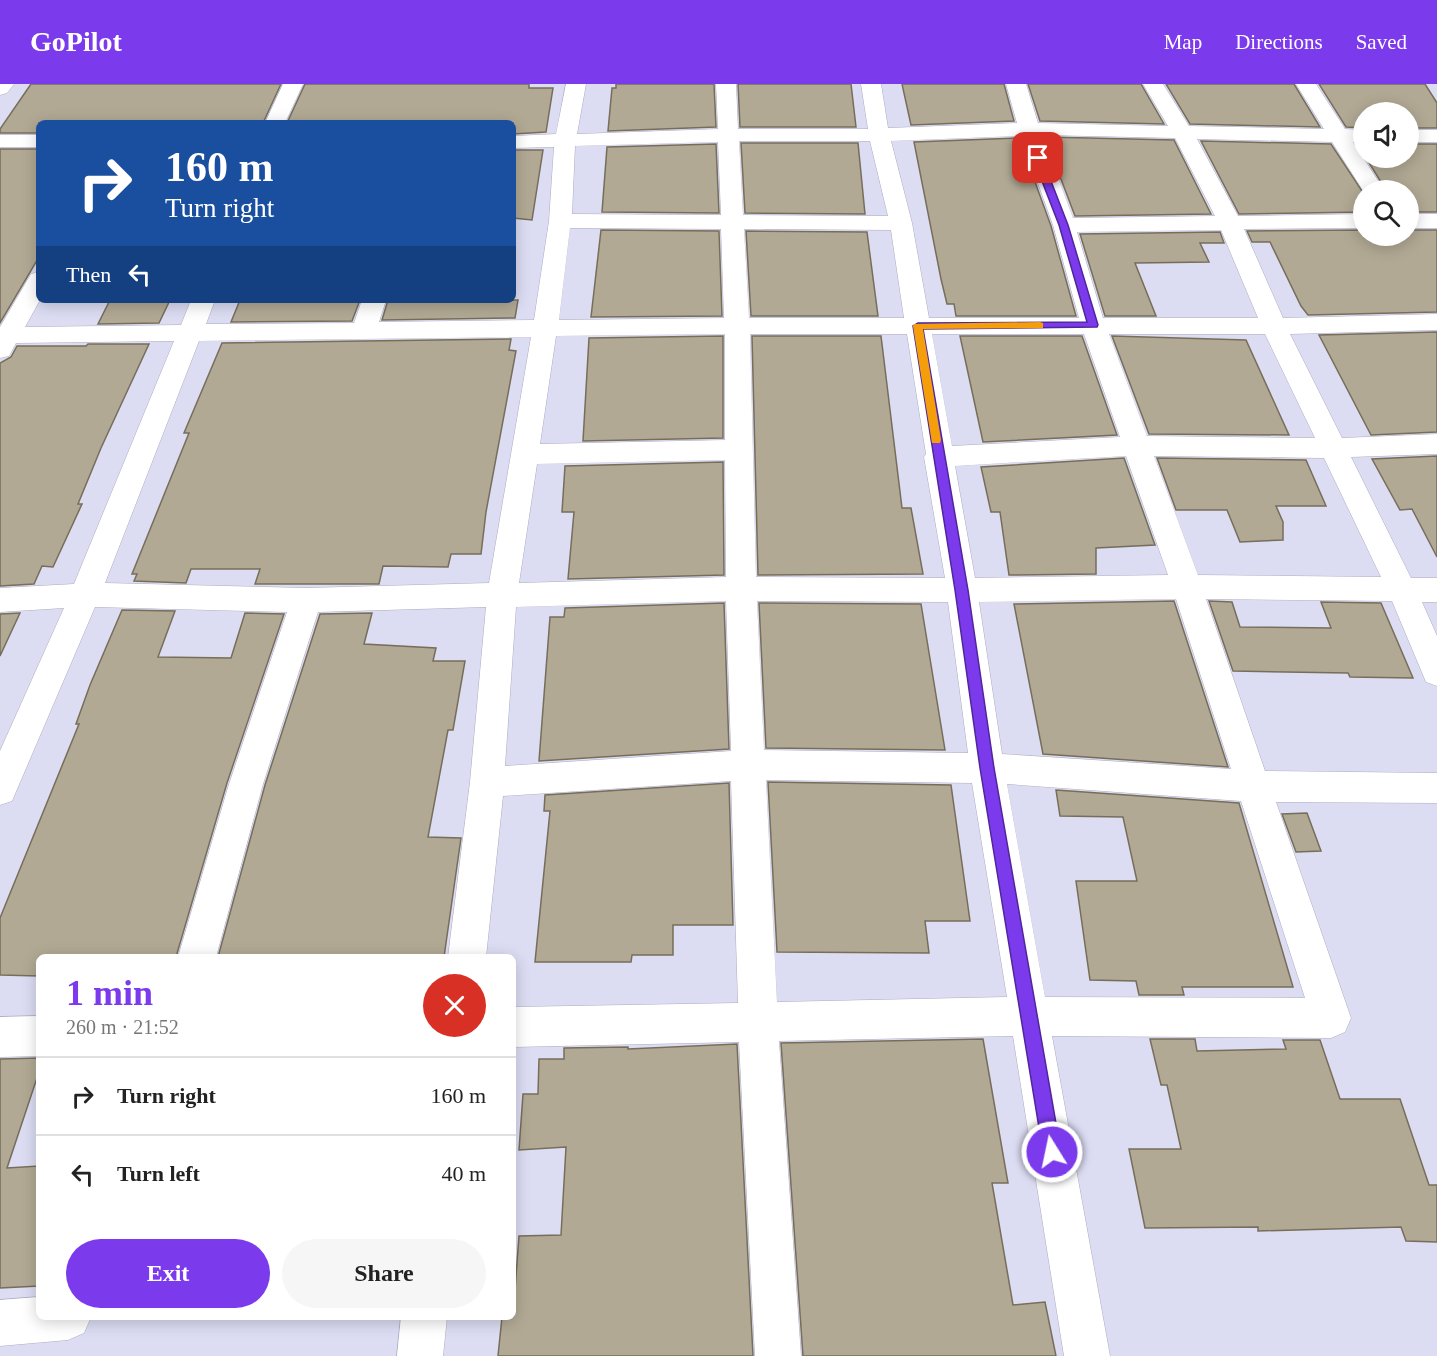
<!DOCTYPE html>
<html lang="en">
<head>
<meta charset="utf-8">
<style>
	body { margin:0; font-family:"Times New Roman",serif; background:#f6f6f6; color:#222; height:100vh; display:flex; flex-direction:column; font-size:22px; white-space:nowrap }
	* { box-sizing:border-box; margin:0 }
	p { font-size:20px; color:#767676 }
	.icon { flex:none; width:33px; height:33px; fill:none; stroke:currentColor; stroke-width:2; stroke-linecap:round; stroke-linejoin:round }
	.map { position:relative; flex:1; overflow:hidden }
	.side { position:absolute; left:36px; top:870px; width:480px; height:366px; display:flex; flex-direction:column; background:#fff; border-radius:9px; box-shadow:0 3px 15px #0003 }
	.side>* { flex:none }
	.guide { position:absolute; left:36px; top:36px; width:480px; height:183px; border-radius:9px; box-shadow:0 3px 15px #0003; background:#1a4fa0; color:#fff; overflow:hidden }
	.buttons { position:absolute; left:1353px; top:18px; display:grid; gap:12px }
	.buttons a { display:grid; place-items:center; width:66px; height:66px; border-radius:50%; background:#fff; box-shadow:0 3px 15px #0003; font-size:30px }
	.pin { position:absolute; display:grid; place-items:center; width:51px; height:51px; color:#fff; margin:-26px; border-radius:12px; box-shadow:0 3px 9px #0006 }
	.me { position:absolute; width:66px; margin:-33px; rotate:350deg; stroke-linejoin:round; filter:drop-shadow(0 0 4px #0008) }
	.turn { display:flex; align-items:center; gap:21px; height:126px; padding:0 30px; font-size:27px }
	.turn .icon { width:78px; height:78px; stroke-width:2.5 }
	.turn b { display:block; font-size:42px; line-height:51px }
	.then { display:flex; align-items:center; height:57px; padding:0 30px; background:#0003; gap:12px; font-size:22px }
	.round { display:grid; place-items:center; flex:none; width:63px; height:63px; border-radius:32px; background:#f6f6f6 }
	.head { display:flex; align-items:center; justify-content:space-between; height:102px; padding:0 30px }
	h1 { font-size:36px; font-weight:800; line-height:45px; color:#7c3aed }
	.cta { display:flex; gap:12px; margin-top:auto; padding:12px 30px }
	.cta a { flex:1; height:69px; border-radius:36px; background:#7c3aed; color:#fff; font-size:24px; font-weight:800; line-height:69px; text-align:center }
	.cta a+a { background:#f6f6f6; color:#222 }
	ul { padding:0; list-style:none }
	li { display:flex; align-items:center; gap:18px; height:78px; padding:0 30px; border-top:2px solid #e0e0e0 }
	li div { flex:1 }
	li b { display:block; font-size:22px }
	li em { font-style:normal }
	header { display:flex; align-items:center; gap:36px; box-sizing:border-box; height:84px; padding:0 30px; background:#7c3aed; color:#fff }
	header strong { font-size:28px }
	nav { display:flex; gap:33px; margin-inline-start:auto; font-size:21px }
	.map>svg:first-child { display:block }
	.building { fill:#b1a994; stroke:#766e5b; stroke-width:1.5 }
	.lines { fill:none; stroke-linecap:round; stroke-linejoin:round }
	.street-casing { stroke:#acacc2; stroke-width:1 }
	.secondary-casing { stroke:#acacc2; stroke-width:1 }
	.street { fill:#fff; fill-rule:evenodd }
	.secondary { fill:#fff; fill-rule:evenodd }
	.route { fill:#7c3aed; stroke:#51269a; stroke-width:1.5 }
	.slow { fill:#f59e0b }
</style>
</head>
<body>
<header>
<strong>GoPilot</strong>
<nav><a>Map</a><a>Directions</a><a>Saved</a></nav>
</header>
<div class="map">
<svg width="1437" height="1272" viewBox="0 0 1437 1272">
	<rect width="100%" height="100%" fill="#dcdcf3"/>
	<!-- building -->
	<g class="building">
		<path d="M31,0H281L263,39H39V49H0V45Z"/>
		<path d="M305,0H529V4H553L546,48L513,50V39H287Z"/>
		<path d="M616,0H714L716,43L608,47L612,4H616Z"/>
		<path d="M738,0H851L856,43H740Z"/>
		<path d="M902,0H1004L1014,37L911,41Z"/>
		<path d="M1028,0H1141L1164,40L1040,37Z"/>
		<path d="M1166,0H1294L1320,43L1190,40Z"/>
		<path d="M1319,0H1425L1437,19V44H1408V28H1364V44L1346,43Z"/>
		<path d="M1045,53L1174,56L1211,130L1075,132Z"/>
		<path d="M1019,54L1051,142L1076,232H956L954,220H947L941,195L914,58Z"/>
		<path d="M1201,57L1331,60L1364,110V128L1239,130Z"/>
		<path d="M741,59H858L865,130L745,129Z"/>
		<path d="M716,60L719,129L602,128L607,63Z"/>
		<path d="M1408,60H1437V128H1408V106H1386L1366,74H1408Z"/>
		<path d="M0,65H39V173L0,239Z"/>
		<path d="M513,66H543L532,136L513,134Z"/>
		<path d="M601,146L719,147L722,232L591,233Z"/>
		<path d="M1364,146V152H1408V146H1437V228L1308,231L1301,222L1270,158H1252L1247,147Z"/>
		<path d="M746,147L867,148L878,232H751Z"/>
		<path d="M1220,148L1224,159H1200L1209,178L1135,179L1156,232H1105L1080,150Z"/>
		<path d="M110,216H170L159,239L98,240Z"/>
		<path d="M240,216H360L352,237L231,238Z"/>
		<path d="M388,216H518L515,234L382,236Z"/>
		<path d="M1437,248V348L1371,351L1319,251Z"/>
		<path d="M723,252V354L583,357L589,254Z"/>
		<path d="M752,252H881L902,424H911L923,490L758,491Z"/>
		<path d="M960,252H1082L1117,351L983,358Z"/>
		<path d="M1112,252L1246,256L1289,351L1149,350Z"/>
		<path d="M511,255L509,266L516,267L486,428L481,470H451L448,483L383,482L379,500H255L260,485H191L186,499L134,497L137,490H132L189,349H184L222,259Z"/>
		<path d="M88,260H149L101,364L78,420H82L53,483L42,482L34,500L0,502V279L11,273L17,262H86Z"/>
		<path d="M1437,372V473L1412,425L1400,426L1372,375Z"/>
		<path d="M1124,374L1155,461L1096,464V490L1009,491L1000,428H991L981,383Z"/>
		<path d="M1157,374L1306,376L1326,422H1276L1283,438V456L1240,458L1227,426H1176Z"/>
		<path d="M723,378L724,491L568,495L574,428H562L565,382Z"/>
		<path d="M1174,517L1228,683L1043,670L1014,520Z"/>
		<path d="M1209,517L1232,518L1240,543L1331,544L1321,518L1381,519L1413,594L1350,593L1348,589L1233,587Z"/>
		<path d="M724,519L729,665L539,677L550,533H564L565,524Z"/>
		<path d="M759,519L921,520L945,666L766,664Z"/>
		<path d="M122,526L175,527L158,573L231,574L245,529L284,530L227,699L176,873H39V892L0,891V834L79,640H76L90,601Z"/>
		<path d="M20,529L0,572V530Z"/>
		<path d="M372,529L364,560L436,564L433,577H465L453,646H448L428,753L461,754L444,873H218L265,701L320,530Z"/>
		<path d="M768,698L951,701L970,837H925L929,869L777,868Z"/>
		<path d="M729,699L733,841H673V871H632L631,878H535L550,727H544L545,711Z"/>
		<path d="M1056,706L1239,719L1293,903H1182L1184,911H1139L1136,897L1090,896L1076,797H1137L1123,733L1060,732Z"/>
		<path d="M1307,729L1321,767L1296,768L1282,730Z"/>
		<path d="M983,955L1008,1099H992L1013,1221L1045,1218L1056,1272H803L781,959Z"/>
		<path d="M1150,955H1195L1197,967L1286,965L1283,956H1320L1340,1015H1400L1429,1101H1437V1158L1406,1157L1401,1143L1258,1147V1143L1145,1144L1129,1065H1181L1167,1001H1161Z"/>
		<path d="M737,960L753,1272H498L502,1233H513L519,1152L561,1151L566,1063L519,1066L523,1010H538L539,975H564V964L628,963V965Z"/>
		<path d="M39,974V988L7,1084L39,1082V1202L0,1204V975Z"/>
	</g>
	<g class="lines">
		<defs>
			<g id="street">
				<path d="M283,0H303L285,39H265Z"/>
				<path d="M566,0H586L577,50L718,45L716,0H736L738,45H868L861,0H881L888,44L1017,39L1006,0H1026L1038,39L1168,42L1143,0H1163L1189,42L1324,45L1296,0H1316L1345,45L1364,46V58H1353L1384,106L1364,108L1332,58L1197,55L1238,132L1364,130V144L1244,145L1283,234L1437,230V246L1290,250L1342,354L1437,350V370L1351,373L1411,494H1437V518H1422L1437,552V602L1426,598L1392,517L1206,515L1265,687L1437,689V719L1276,718L1351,934L1345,948L1331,954L1052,952L1110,1272H1064L1013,952L779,957L801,1272H755L739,958L513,963V923L738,919L731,697L503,712L486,873H448L470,698L486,523L318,528L263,700L216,873H178L229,700L287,528L95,523L12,717L0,721V667L64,524L0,528V504L74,500L174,257L16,259L9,272L0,274V243L31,190L39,188L40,216L25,243L181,241L191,216H215L206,240L354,239L362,216H386L379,238L534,236L549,137L554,63L513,64V52L556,50ZM1042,51L1175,54L1215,132L1073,134ZM1021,52L1053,141L1079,234H929L912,139L891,57ZM739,57H870L888,132L743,131ZM718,58L721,131L572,130L575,62ZM570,144L721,145L724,234L559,236ZM744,145L891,146L904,234H749ZM1221,146L1258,234H1103L1077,148ZM725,250V356L540,360L556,252ZM750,250H907L926,370L924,373L945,494L756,493ZM932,250H1084L1120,353L952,362ZM1109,250H1265L1315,354L1147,352ZM531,253L489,499L306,504L105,499L199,257ZM1126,372L1168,491L975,494L955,382ZM1154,372L1324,374L1381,493L1198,491ZM725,376L726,493L519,499L537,380ZM1176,515L1231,685L1002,670L979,518ZM726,517L731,667L505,682L516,523ZM757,517L948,518L968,669L764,666ZM766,696L972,699L1007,913L777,918ZM1007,700L1241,717L1305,914L1045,913Z"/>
				<rect x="1408" y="46" width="29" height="12"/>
				<rect x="0" y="51" width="39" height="12"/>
				<rect x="1408" y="130" width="29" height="14"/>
				<path d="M39,932V972L0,973V933Z"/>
				<path d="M39,1213V1233H91L84,1249L68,1256L0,1262V1216Z"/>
				<path d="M401,1233H447L443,1272H397Z"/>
			</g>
			<path id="secondary" d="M0,0H14L7,9L0,11Z"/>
		</defs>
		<!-- street casing -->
		<use href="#street" class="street-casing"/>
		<!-- secondary casing -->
		<use href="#secondary" class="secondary-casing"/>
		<!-- street -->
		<use href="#street" class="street"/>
		<!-- secondary -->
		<use href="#secondary" class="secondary"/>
	</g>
	<!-- route -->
	<path class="route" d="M1038,71L1042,74L1068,141L1098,241L1097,243L923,245L968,506L994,684L1061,1068L1058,1074L1052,1077L1046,1074L1043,1068L980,684L955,506L913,242L918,239L1087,238L1059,141L1033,74Z"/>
	<!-- slow -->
	<path class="slow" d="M1040,238L1043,239V244L923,245L941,356L940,359H932L913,242L914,240Z"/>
</svg>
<div class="buttons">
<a><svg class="icon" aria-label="sound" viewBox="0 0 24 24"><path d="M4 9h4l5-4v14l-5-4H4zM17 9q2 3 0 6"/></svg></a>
<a><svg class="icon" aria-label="search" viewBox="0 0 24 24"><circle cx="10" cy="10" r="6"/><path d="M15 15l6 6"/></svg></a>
</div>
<div class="pin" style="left:1038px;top:74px;background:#d93025"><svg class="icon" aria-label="arrive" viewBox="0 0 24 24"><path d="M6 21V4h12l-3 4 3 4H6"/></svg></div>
<svg class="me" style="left:1052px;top:1068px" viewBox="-20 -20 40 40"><circle r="17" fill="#7c3aed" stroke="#fff" stroke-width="3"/><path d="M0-11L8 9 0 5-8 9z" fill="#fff"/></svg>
<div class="guide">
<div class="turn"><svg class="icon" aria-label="right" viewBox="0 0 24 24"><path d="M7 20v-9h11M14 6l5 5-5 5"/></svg><div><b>160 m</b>Turn right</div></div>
<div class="then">Then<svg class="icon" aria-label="left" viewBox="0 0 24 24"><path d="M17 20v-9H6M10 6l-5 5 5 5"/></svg></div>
</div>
<section class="side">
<div class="head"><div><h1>1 min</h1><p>260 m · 21:52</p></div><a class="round" style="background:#d93025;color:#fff"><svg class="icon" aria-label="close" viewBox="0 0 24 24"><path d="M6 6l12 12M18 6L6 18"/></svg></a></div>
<ul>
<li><svg class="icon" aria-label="right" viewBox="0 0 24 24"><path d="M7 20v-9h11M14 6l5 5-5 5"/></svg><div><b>Turn right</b></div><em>160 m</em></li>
<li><svg class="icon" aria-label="left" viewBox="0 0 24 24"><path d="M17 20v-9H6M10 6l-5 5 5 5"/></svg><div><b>Turn left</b></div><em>40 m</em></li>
</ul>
<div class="cta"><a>Exit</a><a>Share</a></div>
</section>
</div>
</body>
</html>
